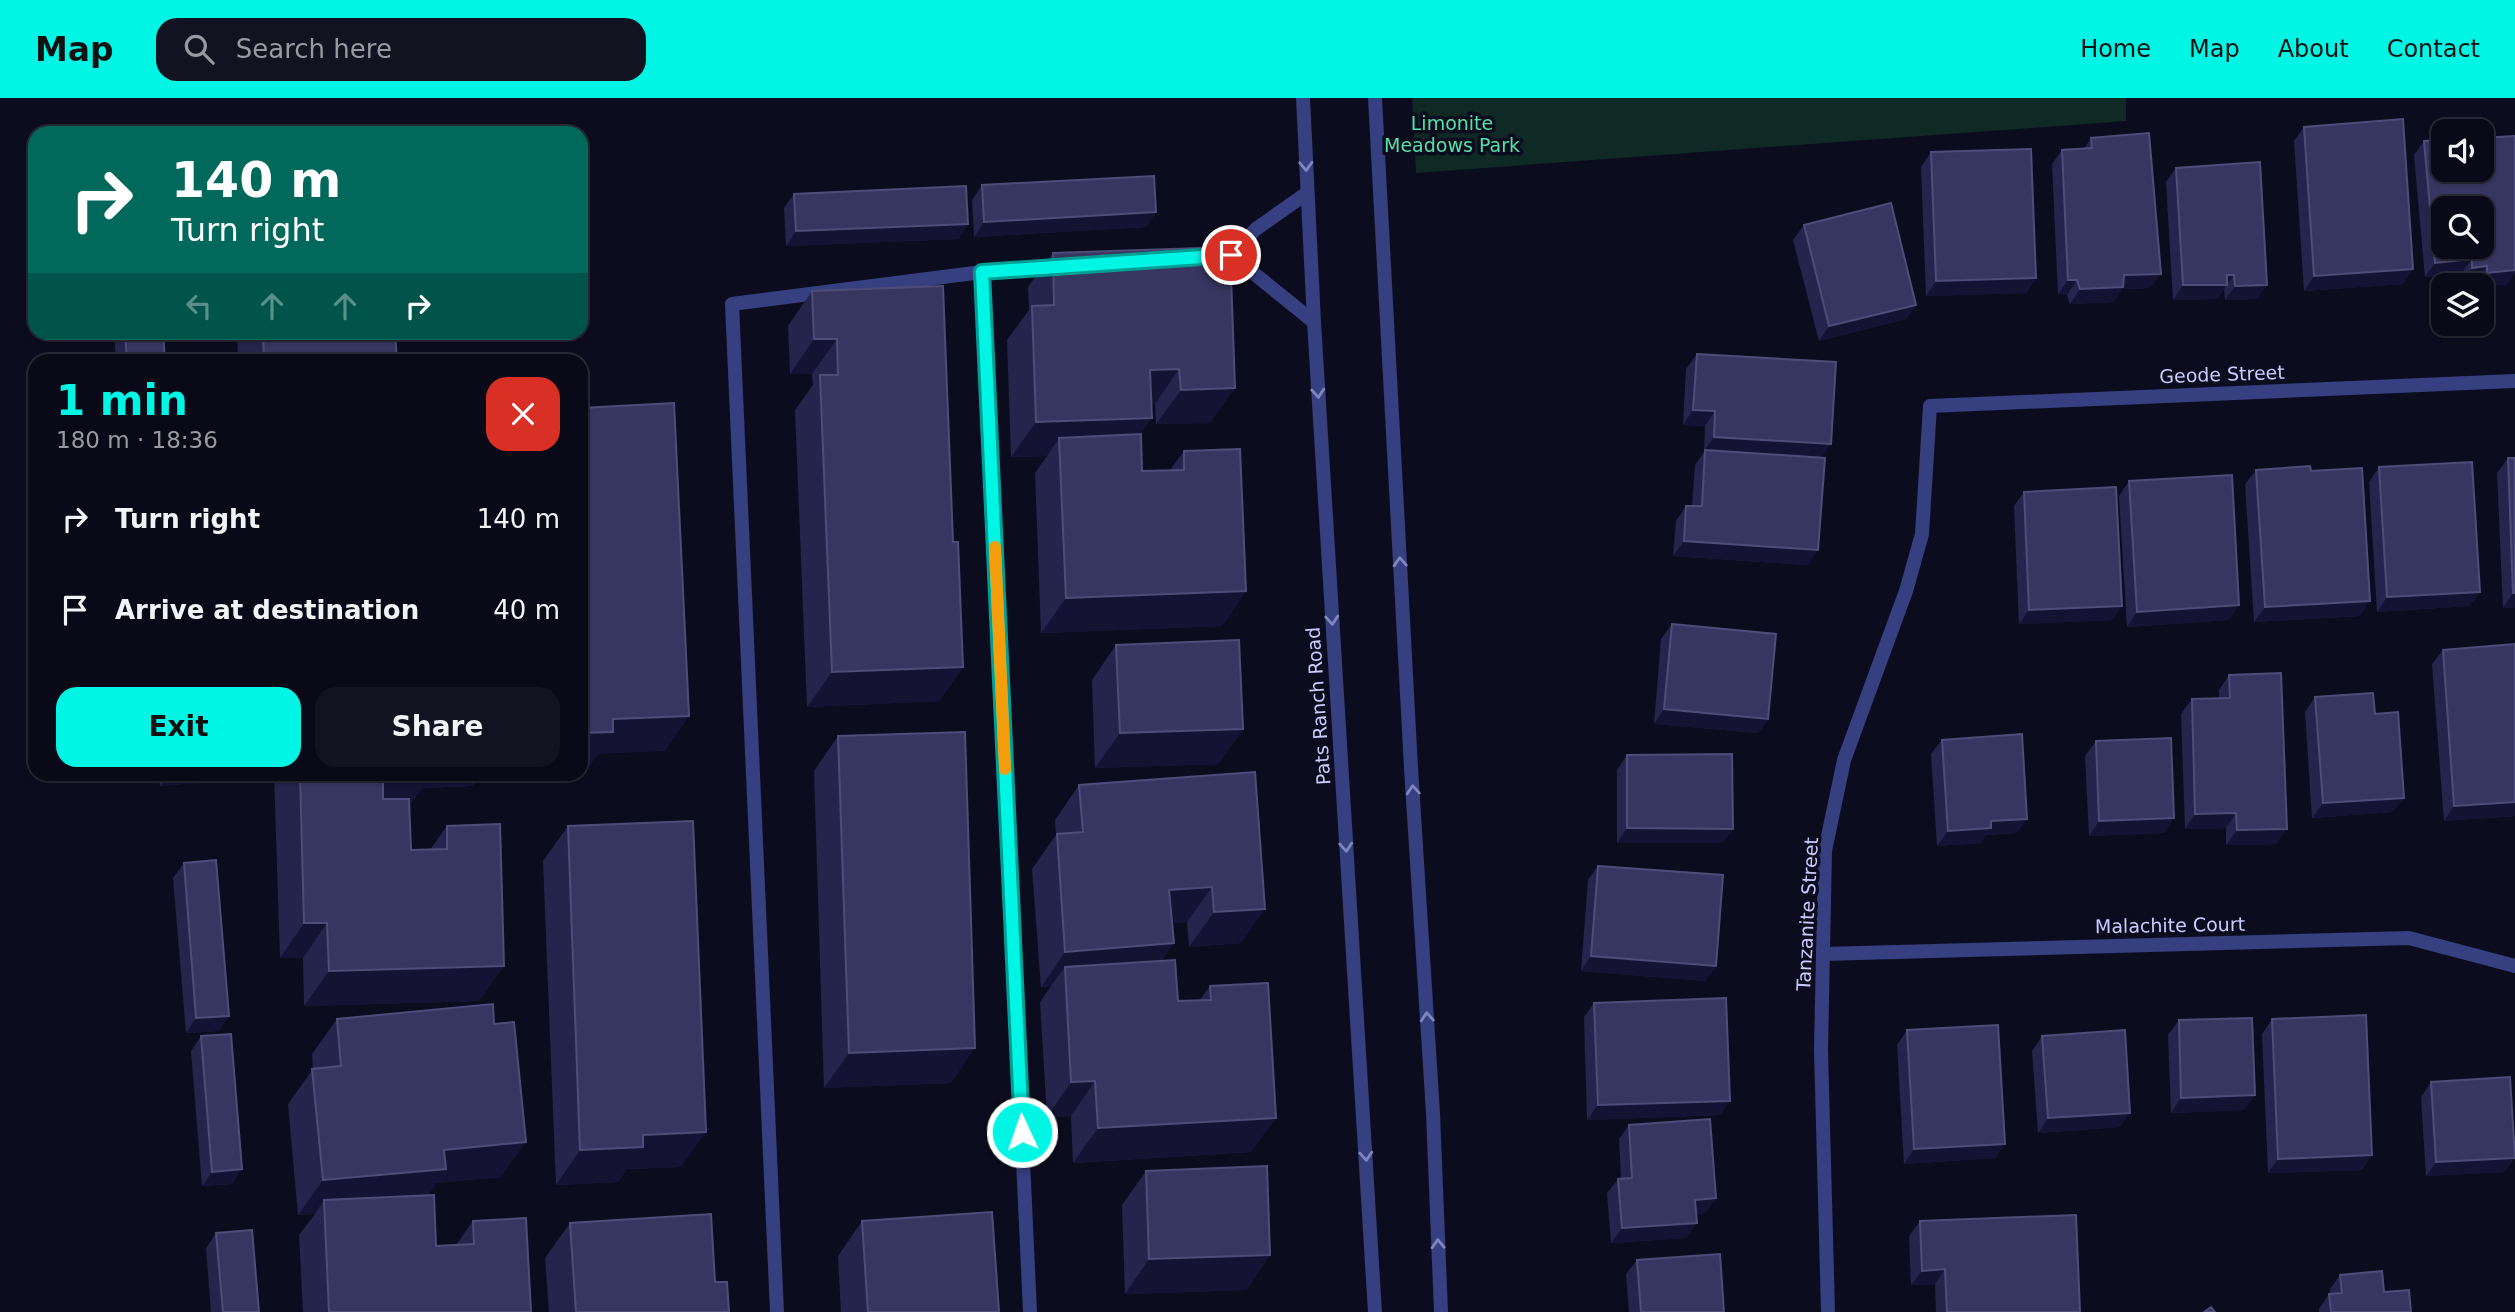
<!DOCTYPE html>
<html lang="en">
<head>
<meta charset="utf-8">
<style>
	body { margin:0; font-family:"DejaVu Sans",sans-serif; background:#121220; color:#f1f3f6; height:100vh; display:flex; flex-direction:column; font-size:26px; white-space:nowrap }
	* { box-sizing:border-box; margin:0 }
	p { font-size:23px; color:#999aa1 }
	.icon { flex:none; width:38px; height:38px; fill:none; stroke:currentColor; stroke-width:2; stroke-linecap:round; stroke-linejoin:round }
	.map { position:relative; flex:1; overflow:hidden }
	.sheet { position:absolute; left:28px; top:256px; width:560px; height:427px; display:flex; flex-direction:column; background:#090917; border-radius:21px; box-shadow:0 2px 5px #0004,0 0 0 2px #292a36 }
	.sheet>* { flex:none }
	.top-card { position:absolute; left:28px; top:28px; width:560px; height:214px; border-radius:21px; box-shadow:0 2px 5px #0004,0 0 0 2px #292a36; background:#00695c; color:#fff; overflow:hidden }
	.fabs { position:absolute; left:2431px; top:21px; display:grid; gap:14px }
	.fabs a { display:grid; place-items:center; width:63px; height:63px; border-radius:14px; background:#090917; box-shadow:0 2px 5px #0004,0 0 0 2px #292a36; font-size:35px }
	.pin { position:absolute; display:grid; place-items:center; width:60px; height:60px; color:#fff; margin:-30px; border:4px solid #fff; border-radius:50%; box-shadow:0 2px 7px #0007 }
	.me { position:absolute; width:77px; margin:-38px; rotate:357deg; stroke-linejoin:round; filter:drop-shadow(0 0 5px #0008) }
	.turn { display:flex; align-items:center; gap:24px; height:147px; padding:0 28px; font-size:32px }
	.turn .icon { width:91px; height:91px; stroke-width:2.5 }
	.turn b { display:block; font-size:49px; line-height:60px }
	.lanes { display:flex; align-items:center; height:66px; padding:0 28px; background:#0003; justify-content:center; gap:35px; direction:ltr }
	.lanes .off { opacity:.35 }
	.round { display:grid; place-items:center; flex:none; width:74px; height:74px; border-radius:21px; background:#121220 }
	.overview { display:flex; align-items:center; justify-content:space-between; height:119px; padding:0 28px }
	h1 { font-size:42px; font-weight:600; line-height:52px; color:#00f5e5 }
	.cta { display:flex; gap:14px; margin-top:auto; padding:14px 28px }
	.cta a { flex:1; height:80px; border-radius:21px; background:#00f5e5; color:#111; font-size:28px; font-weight:600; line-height:80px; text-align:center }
	.cta a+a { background:#121220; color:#f1f3f6 }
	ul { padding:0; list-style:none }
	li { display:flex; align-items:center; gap:21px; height:91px; padding:0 28px }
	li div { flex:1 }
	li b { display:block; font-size:26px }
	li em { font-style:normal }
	header { display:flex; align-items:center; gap:42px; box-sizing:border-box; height:98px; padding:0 35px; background:#00f5e5; color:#111 }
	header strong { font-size:33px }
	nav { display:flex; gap:38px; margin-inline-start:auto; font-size:24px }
	.search { width:490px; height:63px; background:#121220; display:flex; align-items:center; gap:18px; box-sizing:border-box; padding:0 24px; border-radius:21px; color:#999aa1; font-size:26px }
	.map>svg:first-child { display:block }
	.green { fill:#0f2924 }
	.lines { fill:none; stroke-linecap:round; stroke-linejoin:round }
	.service { stroke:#363f7f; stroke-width:14 }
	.minor { stroke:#363f7f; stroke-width:14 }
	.tertiary { stroke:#363f7f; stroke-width:14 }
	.wall { fill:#25244d }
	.shaded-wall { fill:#141333 }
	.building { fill:#373660; stroke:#4e4d79; stroke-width:2; fill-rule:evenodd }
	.oneway { stroke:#8086bf }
	.route-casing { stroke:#009f95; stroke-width:18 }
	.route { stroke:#00f5e5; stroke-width:12 }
	.slow { stroke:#f59e0b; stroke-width:12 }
	.labels { text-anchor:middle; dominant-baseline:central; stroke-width:7; stroke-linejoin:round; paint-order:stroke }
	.park-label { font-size:19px; fill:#54e1a7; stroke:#0c0c1f }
	.street-label { font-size:19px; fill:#caccff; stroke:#0c0c1f }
</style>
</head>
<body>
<header>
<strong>Map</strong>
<div class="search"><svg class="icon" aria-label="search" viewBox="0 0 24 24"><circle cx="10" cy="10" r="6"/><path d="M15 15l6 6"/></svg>Search here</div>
<nav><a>Home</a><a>Map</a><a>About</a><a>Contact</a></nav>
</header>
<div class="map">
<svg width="2515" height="1214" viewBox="0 0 2515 1214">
	<rect width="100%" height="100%" fill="#0c0c1f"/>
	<!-- green -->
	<path class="green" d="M1412,0H2126V23L1416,75Z"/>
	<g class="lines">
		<!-- service -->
		<g class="service">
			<path d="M1231,157L1256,131L1307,95"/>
			<path d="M1213,158L1231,157L1314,224"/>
			<path d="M982,174L1030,1214"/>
			<path d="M777,1214L732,206L982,174L1061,168"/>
		</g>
		<!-- minor -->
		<g class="minor">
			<path d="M1823,856L2409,840L2515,868"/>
			<path d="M1828,1214L1821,952L1825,753L1844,662L1906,493L1922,436L1930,308L2515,283"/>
		</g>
		<!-- tertiary -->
		<g class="tertiary">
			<path d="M1303,0L1314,224L1375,1214"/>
			<path d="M1375,0L1411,670L1433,1015L1441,1214"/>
		</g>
	</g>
	<!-- wall -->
	<g class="wall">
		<path d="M2304,29L2403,186L2304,193L2294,43Z"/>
		<path d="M2091,40L2150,190L2122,191L2113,204L2070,206L2067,197L2058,196L2052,66L2062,52L2084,51Z"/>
		<path d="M2424,43L2507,187H2477L2476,183L2462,185L2461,176L2425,179L2414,57Z"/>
		<path d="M1931,54L2036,180L2026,195L1926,198L1921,69Z"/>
		<path d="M2176,70L2257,201L2225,202L2224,191L2217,201L2173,202L2166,84Z"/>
		<path d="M982,87L1156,114L1146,129L974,139L972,102Z"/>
		<path d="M794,96L968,126L958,141L786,148L784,110Z"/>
		<path d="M1804,127L1916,207L1906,221L1819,243L1793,142Z"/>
		<path d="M1230,149L1210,325L1156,326L1155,306H1151L1140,336L1142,373L1170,372L1184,353L1246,493L1222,528L1041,535L1035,375L1047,358L1011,359L1007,242L1029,212L1028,189L1053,155Z"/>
		<path d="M812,193L953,444L963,569L939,603L807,609L795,312L813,287L812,276H790L788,228Z"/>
		<path d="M114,234H163L165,262H116Z"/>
		<path d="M237,234H395L397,262H238Z"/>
		<path d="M1697,256L1822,360L1808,467L1673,458L1676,423L1686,408H1692L1695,367L1704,354L1705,328L1683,327L1686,271Z"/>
		<path d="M2508,360L2515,510H2503L2497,375Z"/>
		<path d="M2379,369L2480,494L2469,508L2377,514L2369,384Z"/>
		<path d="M2256,372L2360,518L2254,524L2245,386Z"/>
		<path d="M2129,383L2229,522L2127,529L2119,398Z"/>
		<path d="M2024,394L2122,508L2112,522L2019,526L2014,408Z"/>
		<path d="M1672,526L1768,621L1758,635L1654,626L1661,541Z"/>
		<path d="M2515,546V718L2444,723L2432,566L2443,552Z"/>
		<path d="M1116,547L1243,631L1218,666L1095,670L1092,582Z"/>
		<path d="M2229,577L2276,746L2226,747V730L2185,731L2181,616L2192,601L2219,600V592Z"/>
		<path d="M2315,599L2375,616L2393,714L2312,720L2305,614Z"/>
		<path d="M838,638L951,985L824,990L814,673Z"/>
		<path d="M1942,642L2017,735L1986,737L1981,745L1937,748L1931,656Z"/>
		<path d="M2096,643L2164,735L2089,738L2085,658Z"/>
		<path d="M1627,657L1733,731L1722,745H1617V672Z"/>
		<path d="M1255,674L1241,845L1189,849L1187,824L1172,825L1162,863L1178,903L1200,902L1210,888L1251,1054L1073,1065L1071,1018L1047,1019L1040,904L1051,888L1041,889L1032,771L1056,737L1055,722L1079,687Z"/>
		<path d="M159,676H202L195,685L160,688Z"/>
		<path d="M274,676H480L472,688L422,690L409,708L411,752H430L447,728L479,903L304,908L303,860H280Z"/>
		<path d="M568,728L681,1069L627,1071L618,1084L556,1087L543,763Z"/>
		<path d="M184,765L219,933L186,935L173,780Z"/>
		<path d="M1598,768L1716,868L1705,883L1581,873L1588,782Z"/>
		<path d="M1594,905L1720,1017L1587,1022L1584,919Z"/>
		<path d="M337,921L501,1079L436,1085L427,1098L436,1148L456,1147L473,1123L531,1214H303L299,1137L315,1116L298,1117L288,1006L313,971L312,956Z"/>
		<path d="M2272,921L2372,1057L2362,1072L2268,1075L2262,936Z"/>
		<path d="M2179,922L2244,1012L2171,1015L2168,937Z"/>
		<path d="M1907,932L2005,1046L1995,1060L1904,1066L1897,947Z"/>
		<path d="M201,938L232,1086L202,1088L191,953Z"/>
		<path d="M2042,938L2120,1029L2038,1035L2032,953Z"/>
		<path d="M2431,984L2515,1060L2504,1074L2426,1078L2421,999Z"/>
		<path d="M1629,1027L1716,1100L1705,1115L1696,1116L1687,1140L1611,1145L1607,1095L1618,1081L1621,1080L1619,1041Z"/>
		<path d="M1146,1073L1270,1157L1246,1192L1125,1196L1122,1107Z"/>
		<path d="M862,1123L999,1214H841L838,1158Z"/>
		<path d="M1920,1123L2080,1214H1936L1935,1186L1911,1187L1909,1138Z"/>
		<path d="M570,1125L715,1184L729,1214H549L545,1160Z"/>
		<path d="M216,1135L259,1214H211L206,1150Z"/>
		<path d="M1637,1162L1724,1214H1629L1626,1176Z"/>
		<path d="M2340,1177L2384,1194L2411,1214H2319V1211L2329,1196H2330V1191Z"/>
	</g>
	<!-- shaded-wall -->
	<g class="shaded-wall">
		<path d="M1156,114L1146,129L974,139L984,124Z"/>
		<path d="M968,126L958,141L786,148L796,133Z"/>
		<path d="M2472,161L2461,176L2425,179L2435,165Z"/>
		<path d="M2515,163V176L2507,187L2482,189V187H2478L2487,175Z"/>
		<path d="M2487,168L2476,183L2462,185L2472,170Z"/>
		<path d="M2413,171L2403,186L2304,193L2314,178Z"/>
		<path d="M2161,176L2150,190L2122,191L2113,204L2070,206L2080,191L2124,177Z"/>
		<path d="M2227,177H2234L2217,201L2173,202L2183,187Z"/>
		<path d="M2036,180L2026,195L1926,198L1936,183Z"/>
		<path d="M2068,182H2077L2067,197L2058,196Z"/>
		<path d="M2267,187L2257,201L2225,202L2235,188Z"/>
		<path d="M1916,207L1906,221L1819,243L1829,228Z"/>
		<path d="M814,241H837L812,276H790Z"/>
		<path d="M1179,271L1155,306L1125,307L1150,272Z"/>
		<path d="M1235,290L1210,325L1156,326L1181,292Z"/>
		<path d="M1693,312L1715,313L1705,328L1683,327Z"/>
		<path d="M1152,320L1127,355L1059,340L1047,358L1011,359L1036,324Z"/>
		<path d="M1714,339L1831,346L1821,360L1705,352L1703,354Z"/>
		<path d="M1684,443L1818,452L1808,467L1673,458Z"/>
		<path d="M1246,493L1222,528L1041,535L1066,500Z"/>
		<path d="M2480,494L2469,508L2377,514L2387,499Z"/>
		<path d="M2513,495H2515V510H2503Z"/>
		<path d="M2370,503L2360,518L2254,524L2265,509Z"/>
		<path d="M2239,507L2229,522L2127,529L2137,514Z"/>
		<path d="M2122,508L2112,522L2019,526L2029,512Z"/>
		<path d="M963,569L939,603L807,609L832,574Z"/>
		<path d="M1664,611L1768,621L1758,635L1654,626Z"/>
		<path d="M689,618L665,653L598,656L589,669H581V635L613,621Z"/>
		<path d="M1243,631L1218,666L1095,670L1120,635Z"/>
		<path d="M169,676H202L195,685L160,688Z"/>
		<path d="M418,676H480L472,688L422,690L408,710L358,712L383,677Z"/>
		<path d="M2404,700L2393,714L2312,720L2323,705Z"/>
		<path d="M2515,704V718L2444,723L2454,708Z"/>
		<path d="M2236,715L2226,730L2185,731L2195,716Z"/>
		<path d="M2174,720L2164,735L2089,738L2099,723Z"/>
		<path d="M2027,721L2017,735L1986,737L1981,745L1937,748L1948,733L1991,723Z"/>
		<path d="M1627,730L1733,731L1722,745H1617Z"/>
		<path d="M2287,731L2276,746L2226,747L2237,732Z"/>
		<path d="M1212,789L1187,824L1145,827L1169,792Z"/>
		<path d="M1265,811L1241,845L1189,849L1214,814Z"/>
		<path d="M304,825H327L303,860H280Z"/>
		<path d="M1174,845L1150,880L1065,869L1051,888L1041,889L1065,854Z"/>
		<path d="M1591,858L1716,868L1705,883L1581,873Z"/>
		<path d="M504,868L479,903L304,908L329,873Z"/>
		<path d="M229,918L219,933L186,935L196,920Z"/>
		<path d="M975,950L951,985L824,990L849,955Z"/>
		<path d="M1095,983L1071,1018L1047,1019L1071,984Z"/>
		<path d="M2255,997L2244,1012L2171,1015L2181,1000Z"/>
		<path d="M1730,1003L1720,1017L1587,1022L1598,1007Z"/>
		<path d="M2130,1015L2120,1029L2038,1035L2048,1020Z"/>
		<path d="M1276,1020L1251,1054L1073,1065L1098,1030Z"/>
		<path d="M706,1034L681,1069L627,1071L618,1084L556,1087L580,1052L643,1037Z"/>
		<path d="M526,1044L501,1079L436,1085L422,1106L324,1102L315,1116L298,1117L323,1082L444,1052Z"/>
		<path d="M2005,1046L1995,1060L1904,1066L1914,1051Z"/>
		<path d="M2372,1057L2362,1072L2268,1075L2278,1061Z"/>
		<path d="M2515,1060L2504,1074L2426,1078L2436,1064Z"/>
		<path d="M242,1071L232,1086L202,1088L212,1074Z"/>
		<path d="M1716,1100L1705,1115L1685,1116L1695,1102Z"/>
		<path d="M1697,1125L1687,1140L1611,1145L1622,1130Z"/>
		<path d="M1270,1157L1246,1192L1125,1196L1149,1161Z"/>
		<path d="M1945,1171L1935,1186L1911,1187L1922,1173Z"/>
	</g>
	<!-- building -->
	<g class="building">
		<path d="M2403,21L2413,171L2314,178L2304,29Z"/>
		<path d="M2149,35L2161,176L2124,177L2123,189L2080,191L2077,182H2068L2062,52L2092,50L2091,40Z"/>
		<path d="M2515,38V172L2487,175V168L2472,170V161L2435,165L2424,43L2443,42V72H2482V40ZM2443,110H2482V149H2443Z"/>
		<path d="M2031,51L2036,180L1936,183L1931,54Z"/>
		<path d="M2260,64L2267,187L2235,188L2234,177H2227V187H2183L2176,70Z"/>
		<path d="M1154,78L1156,114L984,124L982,87Z"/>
		<path d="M966,88L968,126L796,133L794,96Z"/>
		<path d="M1891,105L1916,207L1829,228L1804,127Z"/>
		<path d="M1230,149L1235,290L1181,292L1179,271L1150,272L1152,320L1036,324L1032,208L1054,207L1053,155Z"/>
		<path d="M943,188L953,444H958L963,569L832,574L820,277H838L837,241H814L812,193Z"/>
		<path d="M125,234H163L165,262H127Z"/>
		<path d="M263,234H395L397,262H264Z"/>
		<path d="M1697,256L1836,264L1831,346L1714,339L1715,313L1693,312Z"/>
		<path d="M674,305L689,618L613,621V634L581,635V310Z"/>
		<path d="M1141,336L1142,373L1184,372V353L1240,351L1246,493L1066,500L1059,340Z"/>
		<path d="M1705,352L1825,360L1818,452L1684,443L1686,408H1702Z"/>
		<path d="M2508,360H2515V495H2513Z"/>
		<path d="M2472,364L2480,494L2387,499L2379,369Z"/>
		<path d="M2310,368L2311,373L2362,370L2370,503L2265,509L2256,372Z"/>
		<path d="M2232,377L2239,507L2137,514L2129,383Z"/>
		<path d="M2116,389L2122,508L2029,512L2024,394Z"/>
		<path d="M1672,526L1776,536L1768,621L1664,611Z"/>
		<path d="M1239,542L1243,631L1120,635L1116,547Z"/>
		<path d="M2515,546V704L2454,708L2443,552Z"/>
		<path d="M2281,575L2287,731L2237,732L2236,715L2195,716L2192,601L2230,600L2229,577Z"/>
		<path d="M2373,595L2375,616L2398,614L2404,700L2323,705L2315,599Z"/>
		<path d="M965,634L975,950L849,955L838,638Z"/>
		<path d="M2022,636L2027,721L1991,723V730L1948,733L1942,642Z"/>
		<path d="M2171,640L2174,720L2099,723L2096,643Z"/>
		<path d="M1732,656L1733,731L1627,730V657Z"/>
		<path d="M1255,674L1265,811L1214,814L1212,789L1169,792L1174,845L1065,854L1057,736L1083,734L1079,687Z"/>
		<path d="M300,676H432L383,677V701H409L411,752L447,751V728L500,726L504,868L329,873L327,825H304Z"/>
		<path d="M693,723L706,1034L643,1037V1049L580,1052L568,728Z"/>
		<path d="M216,762L229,918L196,920L184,765Z"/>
		<path d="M1598,768L1723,777L1716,868L1591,858Z"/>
		<path d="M1175,862L1178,903L1211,902L1210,888L1268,885L1276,1020L1098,1030L1095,983L1071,984L1065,869Z"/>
		<path d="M1726,900L1730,1003L1598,1007L1594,905Z"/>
		<path d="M493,906L494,926L514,924L526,1044L444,1052L446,1071L323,1082L312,971L341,968L337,921Z"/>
		<path d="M2366,917L2372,1057L2278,1061L2272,921Z"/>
		<path d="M2252,920L2255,997L2181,1000L2179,922Z"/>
		<path d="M1998,927L2005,1046L1914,1051L1907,932Z"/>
		<path d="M2125,932L2130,1015L2048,1020L2042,938Z"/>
		<path d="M231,936L242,1071L212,1074L201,938Z"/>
		<path d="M2510,979L2515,1060L2436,1064L2431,984Z"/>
		<path d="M1710,1021L1716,1100L1695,1102L1697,1125L1622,1130L1618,1081L1632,1080L1629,1027Z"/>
		<path d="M1267,1068L1270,1157L1149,1161L1146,1073Z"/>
		<path d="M434,1097L436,1148L474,1146L473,1123L526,1120L531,1214H329L324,1102Z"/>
		<path d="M992,1114L999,1214H868L862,1123Z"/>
		<path d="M711,1116L715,1184H727L729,1214H576L570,1125Z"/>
		<path d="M2076,1117L2080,1214H1947L1945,1171L1922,1173L1920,1123Z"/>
		<path d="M252,1132L259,1214H223L216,1135Z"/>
		<path d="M1720,1156L1724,1214H1641L1637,1162Z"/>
		<path d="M2382,1173L2384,1194L2409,1192L2411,1214H2331L2329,1196L2342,1195L2340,1177Z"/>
		<path d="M2211,1209L2215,1214H2204Z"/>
	</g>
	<!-- one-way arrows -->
	<defs><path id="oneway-chevron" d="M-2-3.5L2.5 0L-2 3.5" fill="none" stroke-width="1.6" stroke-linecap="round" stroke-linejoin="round" transform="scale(1.75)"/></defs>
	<g class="oneway">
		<use href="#oneway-chevron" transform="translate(1306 68) rotate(87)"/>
		<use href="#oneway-chevron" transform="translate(1318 295) rotate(86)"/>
		<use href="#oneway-chevron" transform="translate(1400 464) rotate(-93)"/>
		<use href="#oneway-chevron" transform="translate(1332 522) rotate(86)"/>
		<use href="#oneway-chevron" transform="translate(1413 692) rotate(-94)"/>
		<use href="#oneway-chevron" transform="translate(1346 749) rotate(86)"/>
		<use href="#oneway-chevron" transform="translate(1427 919) rotate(-94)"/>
		<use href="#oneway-chevron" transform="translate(1366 1058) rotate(86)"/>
		<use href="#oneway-chevron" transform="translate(1438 1146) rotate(-92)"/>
	</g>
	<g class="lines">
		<defs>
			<path id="route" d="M1022,1034L982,174L1231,157"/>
		</defs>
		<!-- route casing -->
		<use href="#route" class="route-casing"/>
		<!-- route -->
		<use href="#route" class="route"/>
		<!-- slow -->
		<path class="slow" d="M995,449L1005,671"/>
	</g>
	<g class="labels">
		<!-- park labels -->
		<g class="park-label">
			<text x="1452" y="25">Limonite<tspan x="1452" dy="22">Meadows Park</tspan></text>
		</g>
		<!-- street labels -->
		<g class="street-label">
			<text transform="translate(2222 276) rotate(-2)">Geode Street</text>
			<text transform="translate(1318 608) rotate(-94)">Pats Ranch Road</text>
			<text transform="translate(1807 816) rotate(-87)">Tanzanite Street</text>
			<text transform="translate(2170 827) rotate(-1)">Malachite Court</text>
		</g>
	</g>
</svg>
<div class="fabs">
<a><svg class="icon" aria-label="sound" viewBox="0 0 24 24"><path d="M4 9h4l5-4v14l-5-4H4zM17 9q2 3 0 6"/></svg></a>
<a><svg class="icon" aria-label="search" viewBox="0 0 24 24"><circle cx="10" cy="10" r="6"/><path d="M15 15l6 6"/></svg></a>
<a><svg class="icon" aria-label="layers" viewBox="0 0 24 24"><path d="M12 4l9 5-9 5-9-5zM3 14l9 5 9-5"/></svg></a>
</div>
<div class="pin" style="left:1231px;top:157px;background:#d93025"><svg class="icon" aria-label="arrive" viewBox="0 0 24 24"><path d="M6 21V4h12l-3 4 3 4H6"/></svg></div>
<svg class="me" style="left:1022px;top:1034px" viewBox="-20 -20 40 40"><circle r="17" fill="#00f5e5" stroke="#fff" stroke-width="3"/><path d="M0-11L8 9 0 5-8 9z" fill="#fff"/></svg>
<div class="top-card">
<div class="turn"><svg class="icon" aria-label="right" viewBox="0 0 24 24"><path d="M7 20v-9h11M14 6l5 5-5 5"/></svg><div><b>140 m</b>Turn right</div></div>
<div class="lanes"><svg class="icon off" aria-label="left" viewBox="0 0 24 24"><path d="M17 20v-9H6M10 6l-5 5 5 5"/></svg><svg class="icon off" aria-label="ahead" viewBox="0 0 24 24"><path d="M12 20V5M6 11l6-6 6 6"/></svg><svg class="icon off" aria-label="ahead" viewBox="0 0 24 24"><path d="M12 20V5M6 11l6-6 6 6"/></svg><svg class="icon" aria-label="right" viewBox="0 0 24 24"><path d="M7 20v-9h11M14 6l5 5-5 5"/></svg></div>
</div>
<section class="sheet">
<div class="overview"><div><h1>1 min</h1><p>180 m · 18:36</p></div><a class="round" style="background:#d93025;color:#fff"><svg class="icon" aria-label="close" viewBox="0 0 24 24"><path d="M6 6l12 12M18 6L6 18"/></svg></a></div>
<ul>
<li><svg class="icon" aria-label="right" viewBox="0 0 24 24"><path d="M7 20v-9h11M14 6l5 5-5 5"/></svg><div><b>Turn right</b></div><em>140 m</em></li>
<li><svg class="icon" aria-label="arrive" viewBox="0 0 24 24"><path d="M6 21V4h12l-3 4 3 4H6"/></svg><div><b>Arrive at destination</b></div><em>40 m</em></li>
</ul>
<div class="cta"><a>Exit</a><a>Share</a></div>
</section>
</div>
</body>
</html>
